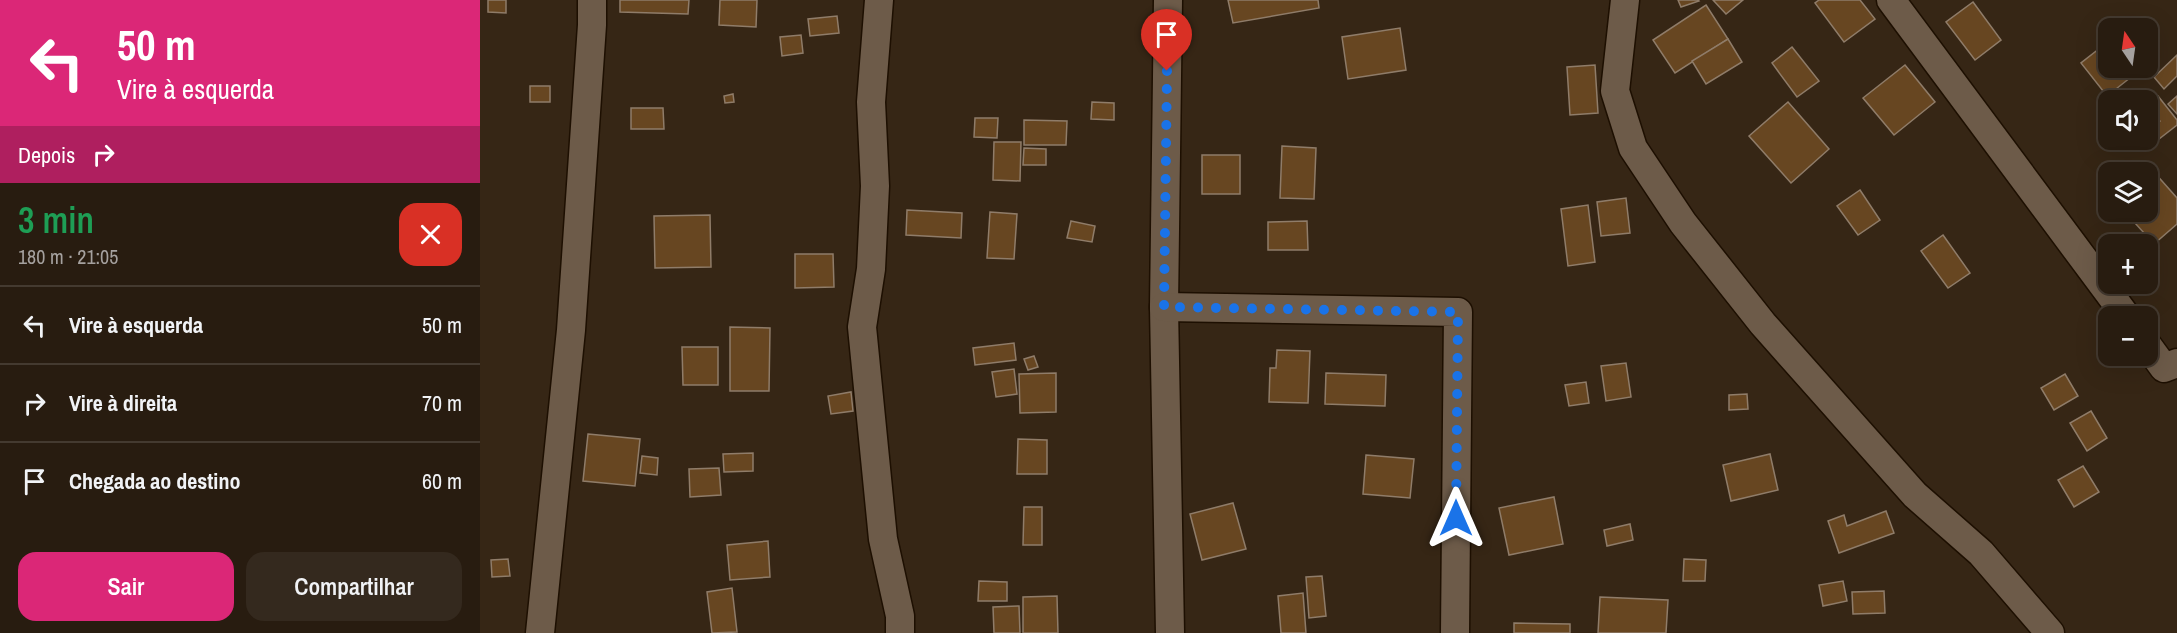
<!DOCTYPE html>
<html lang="pt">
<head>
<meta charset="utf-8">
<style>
	body { margin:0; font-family:"Archivo Narrow",sans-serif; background:#34291e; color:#f1f3f6; height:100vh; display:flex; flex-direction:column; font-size:22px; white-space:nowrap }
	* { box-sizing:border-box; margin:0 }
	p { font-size:20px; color:#a5a19f }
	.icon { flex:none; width:33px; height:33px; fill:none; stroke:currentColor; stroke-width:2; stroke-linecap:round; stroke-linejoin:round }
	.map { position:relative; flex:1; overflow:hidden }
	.drawer { display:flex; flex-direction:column; background:#281c10; width:480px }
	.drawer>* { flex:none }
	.banner { background:#db2777; color:#fff; overflow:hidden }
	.needle { width:39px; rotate:347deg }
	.buttons { position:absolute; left:1618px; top:18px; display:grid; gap:12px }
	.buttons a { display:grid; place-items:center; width:60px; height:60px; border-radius:12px; background:#281c10; box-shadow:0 6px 24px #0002,0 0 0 2px #443a30; font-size:30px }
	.pin { position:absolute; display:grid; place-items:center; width:51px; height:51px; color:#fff; margin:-62px -26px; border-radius:50% 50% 50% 0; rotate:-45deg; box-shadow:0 0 6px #0007 }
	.pin .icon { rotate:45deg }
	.me { position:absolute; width:66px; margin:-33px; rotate:0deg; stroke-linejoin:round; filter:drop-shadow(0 0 4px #0008) }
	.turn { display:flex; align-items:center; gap:21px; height:126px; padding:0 18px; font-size:27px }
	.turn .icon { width:78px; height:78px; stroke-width:2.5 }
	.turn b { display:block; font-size:42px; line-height:51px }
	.then { display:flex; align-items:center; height:57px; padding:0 18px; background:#0003; gap:12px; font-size:22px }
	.round { display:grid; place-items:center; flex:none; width:63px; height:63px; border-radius:18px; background:#34291e }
	.summary { display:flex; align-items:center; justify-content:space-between; height:102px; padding:0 18px }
	h1 { font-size:36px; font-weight:600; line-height:45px; color:#1e9e55 }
	.button { display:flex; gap:12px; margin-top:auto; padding:12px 18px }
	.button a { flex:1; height:69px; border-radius:18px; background:#db2777; color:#fff; font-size:24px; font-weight:600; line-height:69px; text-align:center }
	.button a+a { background:#34291e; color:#f1f3f6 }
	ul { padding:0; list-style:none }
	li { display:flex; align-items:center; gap:18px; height:78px; padding:0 18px; border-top:2px solid #443a30 }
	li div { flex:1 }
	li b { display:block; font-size:22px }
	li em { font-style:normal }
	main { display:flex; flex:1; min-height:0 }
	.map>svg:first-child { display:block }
	.building { fill:#674621; stroke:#8f7c69; stroke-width:1.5 }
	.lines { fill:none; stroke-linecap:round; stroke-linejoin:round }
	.street-casing { stroke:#1d0f01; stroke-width:31 }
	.street { stroke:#6d5b49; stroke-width:28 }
	.route { stroke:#1a73e8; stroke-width:10; stroke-dasharray:0 18 }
</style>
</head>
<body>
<main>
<section class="drawer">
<div class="banner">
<div class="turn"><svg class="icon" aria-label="left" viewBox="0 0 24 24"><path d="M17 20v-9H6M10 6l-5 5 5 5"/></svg><div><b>50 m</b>Vire à esquerda</div></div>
<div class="then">Depois<svg class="icon" aria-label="right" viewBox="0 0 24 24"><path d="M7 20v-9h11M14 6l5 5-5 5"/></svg></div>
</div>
<div class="summary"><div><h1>3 min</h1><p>180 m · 21:05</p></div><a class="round" style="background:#d93025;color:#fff"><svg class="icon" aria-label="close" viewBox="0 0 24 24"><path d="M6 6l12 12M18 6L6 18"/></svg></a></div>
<ul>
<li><svg class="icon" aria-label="left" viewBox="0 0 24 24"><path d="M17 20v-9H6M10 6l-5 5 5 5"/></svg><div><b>Vire à esquerda</b></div><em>50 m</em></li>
<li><svg class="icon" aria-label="right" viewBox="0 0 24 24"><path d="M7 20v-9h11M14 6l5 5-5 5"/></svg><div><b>Vire à direita</b></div><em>70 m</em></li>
<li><svg class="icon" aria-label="arrive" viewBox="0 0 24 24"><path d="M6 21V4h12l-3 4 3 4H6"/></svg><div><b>Chegada ao destino</b></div><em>60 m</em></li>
</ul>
<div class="button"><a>Sair</a><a>Compartilhar</a></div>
</section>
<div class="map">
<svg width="1697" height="633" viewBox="0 0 1697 633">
	<rect width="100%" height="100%" fill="#362615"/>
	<!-- building -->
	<g class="building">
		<path d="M8,0H26V13L8,12Z"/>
		<path d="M140,0H209L208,14L140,12Z"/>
		<path d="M240,0H277L276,27L239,25Z"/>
		<path d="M748,0H838L839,8L753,23Z"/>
		<path d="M1198,0H1218L1219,1L1201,7Z"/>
		<path d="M1233,0H1263L1246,14Z"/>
		<path d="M1339,0H1380L1395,19L1364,42L1335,3Z"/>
		<path d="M1493,2L1521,40L1495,60L1466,22Z"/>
		<path d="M1226,5L1248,39L1195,73L1173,40Z"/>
		<path d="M357,16L359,33L330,36L328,19Z"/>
		<path d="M920,28L926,70L868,79L862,37Z"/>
		<path d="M321,35L323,53L302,56L300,37Z"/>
		<path d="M1248,39L1262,62L1226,84L1212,61Z"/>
		<path d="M1629,41V68H1650L1655,74L1627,96L1601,63Z"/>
		<path d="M1312,47L1339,81L1317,97L1292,63Z"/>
		<path d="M1697,55V76L1684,89L1674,77Z"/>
		<path d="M1115,65L1118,113L1090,115L1087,67Z"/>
		<path d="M1425,65L1455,102L1414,135L1383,98Z"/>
		<rect x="50" y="86" width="20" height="16"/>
		<path d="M253,94L254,102L245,103L244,96Z"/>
		<path d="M1678,96L1697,120V125L1679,139L1670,129L1680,121L1668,105Z"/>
		<path d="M1697,96V114L1688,104Z"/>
		<path d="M612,102L634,103V120L611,119Z"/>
		<path d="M1308,102L1349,149L1311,183L1269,136Z"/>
		<path d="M151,108H183L184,129H151Z"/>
		<path d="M495,118H518L517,138L494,137Z"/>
		<path d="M544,120L587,121L586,145H544Z"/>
		<path d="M514,142H541L540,181L513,180Z"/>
		<path d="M802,146L836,148L834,199L800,198Z"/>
		<path d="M544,148L566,149V165H543Z"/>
		<rect x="722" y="155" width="38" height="39"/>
		<path d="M1674,172L1697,198V224L1674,244L1645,212H1668V178Z"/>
		<path d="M1380,190L1400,220L1378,235L1357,206Z"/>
		<path d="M1146,198L1150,233L1121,236L1117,202Z"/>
		<path d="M1108,205L1115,262L1088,266L1081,209Z"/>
		<path d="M427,210L482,213L481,238L426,235Z"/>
		<path d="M510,212L537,214L534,259L507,258Z"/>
		<path d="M230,215L231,267L175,268L174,216Z"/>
		<path d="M591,221L615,226L612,242L587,238Z"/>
		<path d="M827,221L828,250H788V222Z"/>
		<path d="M1463,235L1490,273L1468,288L1441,251Z"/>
		<path d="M315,254H353L354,287L315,288Z"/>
		<path d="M250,327L290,328L289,391H250Z"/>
		<path d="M534,343L536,360L495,365L493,348Z"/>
		<path d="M202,347H238V385H203Z"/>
		<path d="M797,350L830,351L828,403L789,402L790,368H796Z"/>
		<path d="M554,356L558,367L548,370L544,359Z"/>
		<path d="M1146,363L1151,397L1126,401L1121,366Z"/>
		<path d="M534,369L537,394L516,397L512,372Z"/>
		<path d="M576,373V412L540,413L539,374Z"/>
		<path d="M846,373L906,375L905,406L845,404Z"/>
		<path d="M1585,374L1598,396L1574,410L1561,388Z"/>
		<path d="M1106,382L1109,403L1089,406L1085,385Z"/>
		<path d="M371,392L373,411L351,414L348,396Z"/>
		<path d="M1267,394L1268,409L1249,410V395Z"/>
		<path d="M1611,411L1627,438L1607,451L1590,423Z"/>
		<path d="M108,434L160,439L155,486L103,481Z"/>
		<path d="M538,439L567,440V474H537Z"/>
		<path d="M273,453V471L244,472L243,454Z"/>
		<path d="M1290,454L1298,490L1251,501L1243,465Z"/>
		<path d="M886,455L934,459L930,498L883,494Z"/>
		<path d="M162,456L178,458L177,475L160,473Z"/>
		<path d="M1603,466L1619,492L1594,507L1578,480Z"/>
		<path d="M239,468L241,495L210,497L209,469Z"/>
		<path d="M1074,497L1083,544L1029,555L1019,508Z"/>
		<path d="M753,503L766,549L722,560L710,514Z"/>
		<path d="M544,507H562V545H543Z"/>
		<path d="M1406,511L1414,533L1359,553L1348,521L1364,515L1367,526Z"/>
		<path d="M1150,524L1153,540L1127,546L1124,530Z"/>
		<path d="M288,541L290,577L250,580L247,545Z"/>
		<path d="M28,559L30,576L12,577L11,560Z"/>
		<path d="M1204,559L1226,560L1225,581H1203Z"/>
		<path d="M842,576L846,616L829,618L826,577Z"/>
		<path d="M499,581L527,582V601H498Z"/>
		<path d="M1363,581L1367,601L1343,606L1339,585Z"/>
		<path d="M252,588L257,632L232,633L227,592Z"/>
		<path d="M1404,591L1405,613L1373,614L1372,592Z"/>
		<path d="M823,593L826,633H801L798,596Z"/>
		<path d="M577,596L578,633H543V597Z"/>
		<path d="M1120,597L1188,600L1186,633H1118Z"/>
		<path d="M539,606L540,633H514L513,607Z"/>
		<path d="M1034,623L1090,624V633H1034Z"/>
	</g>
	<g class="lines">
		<defs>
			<g id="street">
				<path d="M399,0L391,102L395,186L391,269L382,327L403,539L420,616V633"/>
				<path d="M688,0L684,307L690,633"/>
				<path d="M1145,0L1135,91L1153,148L1203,223L1283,324L1435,495L1501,553L1570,633"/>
				<path d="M1411,0L1646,316"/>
				<path d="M684,307L978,312L975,633"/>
				<path d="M1668,346L1684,368L1697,363"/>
				<path d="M60,633L91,330L112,25V0"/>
			</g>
		</defs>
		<!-- street casing -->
		<use href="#street" class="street-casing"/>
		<!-- street -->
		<use href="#street" class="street"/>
	</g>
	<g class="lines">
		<!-- route -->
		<path class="route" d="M687,71L684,307L978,312L976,518"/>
	</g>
</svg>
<div class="buttons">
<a><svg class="needle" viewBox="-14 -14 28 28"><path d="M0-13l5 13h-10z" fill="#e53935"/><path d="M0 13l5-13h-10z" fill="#a5a19f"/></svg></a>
<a><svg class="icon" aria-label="sound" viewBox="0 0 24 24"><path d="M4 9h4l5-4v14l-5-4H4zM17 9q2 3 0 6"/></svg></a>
<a><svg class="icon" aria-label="layers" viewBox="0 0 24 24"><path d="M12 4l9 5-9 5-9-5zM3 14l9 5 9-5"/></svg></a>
<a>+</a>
<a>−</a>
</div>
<div class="pin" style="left:687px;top:71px;background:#d93025"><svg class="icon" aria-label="arrive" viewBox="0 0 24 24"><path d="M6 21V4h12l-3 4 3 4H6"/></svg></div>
<svg class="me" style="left:976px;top:518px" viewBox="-20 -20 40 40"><path d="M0-17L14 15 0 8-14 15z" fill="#1a73e8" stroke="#fff" stroke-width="4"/></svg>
</div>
</main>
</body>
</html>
